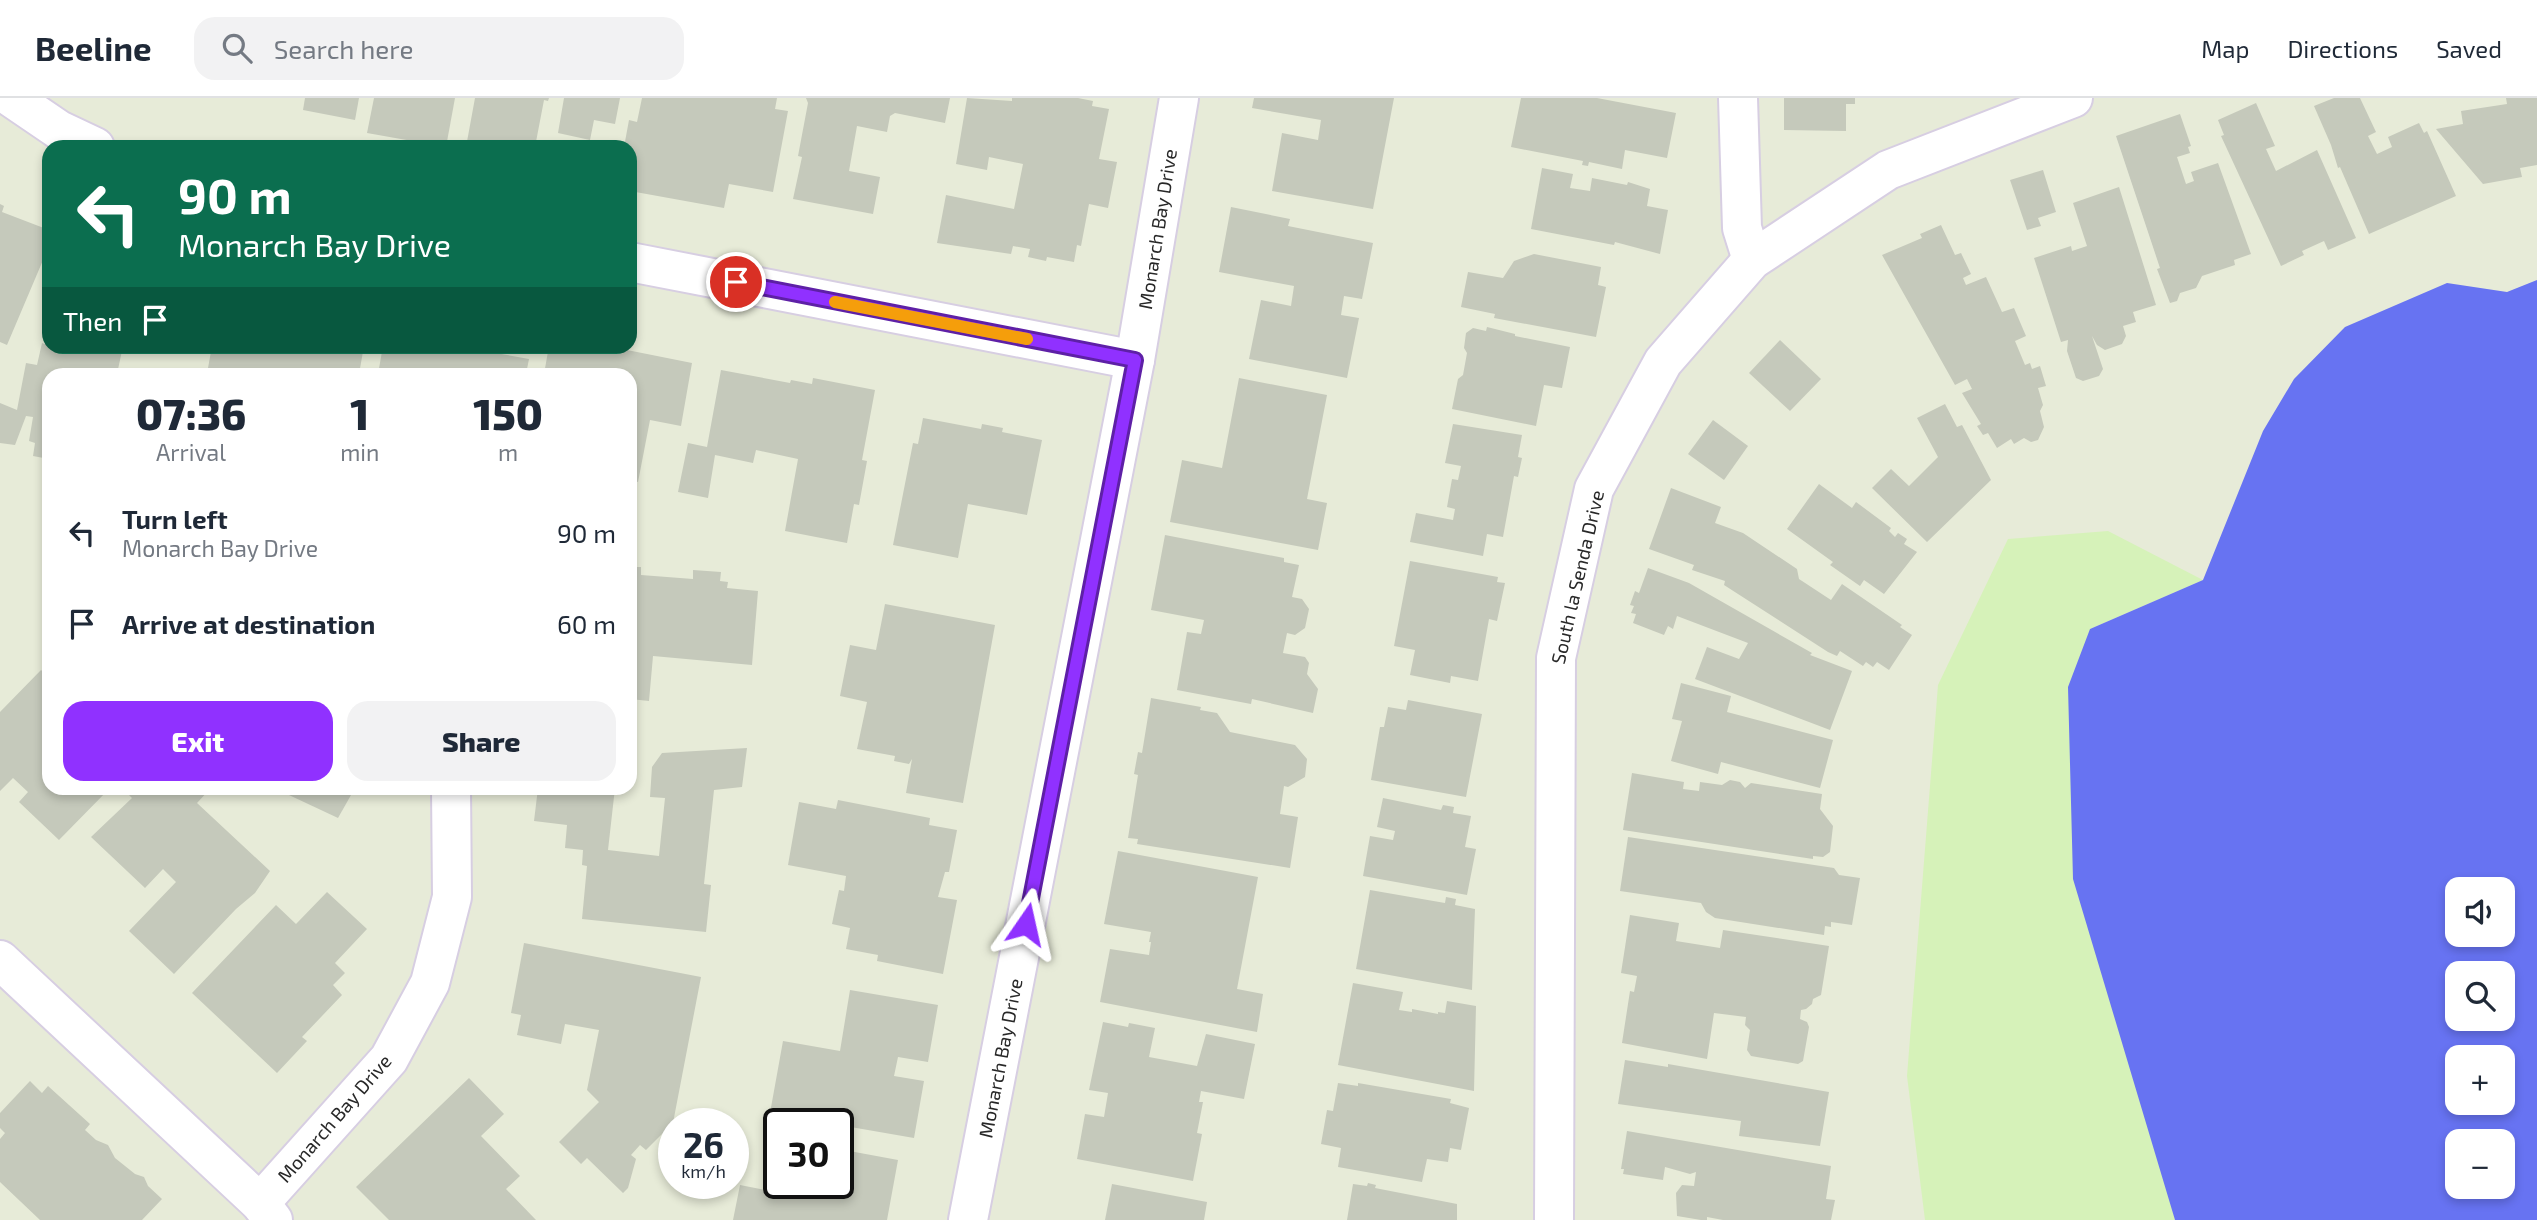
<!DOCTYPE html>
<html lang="en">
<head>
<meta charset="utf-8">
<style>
	body { margin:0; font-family:"Exo 2",sans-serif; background:#f2f2f3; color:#1f2937; height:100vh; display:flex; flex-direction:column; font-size:26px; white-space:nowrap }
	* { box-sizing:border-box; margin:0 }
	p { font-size:23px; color:#747a83 }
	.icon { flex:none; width:38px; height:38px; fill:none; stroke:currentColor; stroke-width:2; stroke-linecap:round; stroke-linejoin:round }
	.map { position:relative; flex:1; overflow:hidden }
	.sheet { position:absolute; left:42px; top:270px; width:595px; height:427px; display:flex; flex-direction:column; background:#fff; border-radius:21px; box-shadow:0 4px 10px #0003 }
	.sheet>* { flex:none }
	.top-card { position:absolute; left:42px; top:42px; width:595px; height:214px; border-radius:21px; box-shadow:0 4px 10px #0003; background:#0b6e4f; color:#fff; overflow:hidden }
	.tools { position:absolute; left:2445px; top:779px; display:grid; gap:14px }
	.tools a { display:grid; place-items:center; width:70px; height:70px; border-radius:14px; background:#fff; box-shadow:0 4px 10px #0003; font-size:35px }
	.speed { position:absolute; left:658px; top:1010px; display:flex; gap:14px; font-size:35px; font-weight:700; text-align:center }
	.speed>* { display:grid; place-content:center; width:91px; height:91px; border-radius:50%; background:#fff; box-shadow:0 4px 10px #0003; line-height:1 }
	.speed small { font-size:18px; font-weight:400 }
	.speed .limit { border:4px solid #111; border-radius:10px; background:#fff; color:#111 }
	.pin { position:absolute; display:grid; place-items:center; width:60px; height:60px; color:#fff; margin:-30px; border:4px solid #fff; border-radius:50%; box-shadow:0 2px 7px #0007 }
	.me { position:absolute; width:77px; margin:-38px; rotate:11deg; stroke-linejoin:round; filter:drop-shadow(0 0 5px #0008) }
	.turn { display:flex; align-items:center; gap:24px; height:147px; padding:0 21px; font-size:32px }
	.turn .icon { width:91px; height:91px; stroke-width:2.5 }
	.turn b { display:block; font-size:49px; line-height:60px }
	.then { display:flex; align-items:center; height:66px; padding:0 21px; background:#0003; gap:14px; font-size:26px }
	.eta { display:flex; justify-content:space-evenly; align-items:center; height:119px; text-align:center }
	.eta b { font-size:42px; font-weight:800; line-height:49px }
	.button { display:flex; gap:14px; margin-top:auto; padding:14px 21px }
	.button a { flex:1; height:80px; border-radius:21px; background:#9031ff; color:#fff; font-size:28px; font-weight:800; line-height:80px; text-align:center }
	.button a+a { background:#f2f2f3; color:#1f2937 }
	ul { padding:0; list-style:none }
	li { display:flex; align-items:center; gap:21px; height:91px; padding:0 21px }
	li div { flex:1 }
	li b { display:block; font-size:26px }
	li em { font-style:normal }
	header { display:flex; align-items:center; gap:42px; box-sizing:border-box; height:98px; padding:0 35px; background:#fff; border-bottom:2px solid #e0e1e3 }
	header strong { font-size:33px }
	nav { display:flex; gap:38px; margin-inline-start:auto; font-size:24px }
	.search { width:490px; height:63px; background:#f2f2f3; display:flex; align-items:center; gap:18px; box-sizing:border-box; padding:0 24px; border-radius:21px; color:#747a83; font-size:26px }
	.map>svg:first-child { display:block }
	.sand { fill:#d6f2b9 }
	.water { fill:#6773f2; fill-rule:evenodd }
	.building { fill:#c5c9bb }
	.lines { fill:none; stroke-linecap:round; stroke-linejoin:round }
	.minor-casing { stroke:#d7cee2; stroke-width:42 }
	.minor { stroke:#fff; stroke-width:38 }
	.route-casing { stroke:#5e20a6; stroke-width:18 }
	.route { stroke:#9031ff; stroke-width:12 }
	.slow { stroke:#f59e0b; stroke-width:12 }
	.labels { text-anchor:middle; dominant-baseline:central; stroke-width:6; stroke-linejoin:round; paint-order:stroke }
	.street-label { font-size:19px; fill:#282828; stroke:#fff }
</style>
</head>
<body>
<header>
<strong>Beeline</strong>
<div class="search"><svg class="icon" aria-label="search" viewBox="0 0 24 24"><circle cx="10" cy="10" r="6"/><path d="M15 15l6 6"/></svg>Search here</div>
<nav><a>Map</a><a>Directions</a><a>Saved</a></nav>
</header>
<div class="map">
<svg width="2537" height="1122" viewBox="0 0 2537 1122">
	<rect width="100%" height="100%" fill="#e7ebd8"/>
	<!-- sand -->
	<path class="sand" d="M2108,433L2203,482L2090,531L2167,1090L2175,1122H1925L1907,978L1938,587L2008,441Z"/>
	<!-- water -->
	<path class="water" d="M2537,182V1122H2175L2073,781L2068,589L2090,531L2203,482L2263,333L2294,281L2345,229L2447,185L2507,194ZM2457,791H2502V836H2457ZM2457,875H2502V920H2457ZM2457,959H2502V1004H2457ZM2502,1043V1088H2457V1043Z"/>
	<!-- building -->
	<g class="building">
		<path d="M305,0H359L355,22L303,12Z"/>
		<path d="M374,0H455L446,49L367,35Z"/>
		<path d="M475,0H549L548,3L544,2L535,49H466Z"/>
		<path d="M564,0H620L615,26L594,22L590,42L558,35Z"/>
		<path d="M642,0H777L775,11L788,13L773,94L729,86L724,110L630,93V49H624L629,22L637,24Z"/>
		<path d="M806,0H950L945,25L895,15L890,18L887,34L857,28L849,73L880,79L873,116L793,101L802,59L798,58L808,5Z"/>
		<path d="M967,0L1012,3V0H1078L1093,3L1092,8L1109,11L1099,61L1117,64L1108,110L1089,106L1081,148L1077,147L1074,164L1047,159L1046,163L1028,159L1030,151L1013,148L1011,156L937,145L946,97L1014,111L1023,66L989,59L987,72L956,66Z"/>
		<path d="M1254,0H1394L1373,111L1272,93L1282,35L1318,42L1321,22L1252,10Z"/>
		<path d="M1521,0H1597L1676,15L1667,60L1625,52L1622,71L1589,64L1588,68L1582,67L1583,63L1511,49Z"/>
		<path d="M1784,0H1855V6H1846V33L1784,32Z"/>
		<path d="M2334,0H2360L2376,34L2368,38L2377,56L2392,49L2388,39L2419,25L2424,35L2427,33L2456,98L2369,136L2340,69L2338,70L2331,47L2314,8Z"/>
		<path d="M2506,0H2537V67L2520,70L2522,79L2483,86L2436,31L2463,26L2461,13L2507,6Z"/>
		<path d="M2256,5L2275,48L2266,51L2276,73L2317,52L2356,140L2328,152L2324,143L2302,153L2304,157L2281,168L2221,38L2224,37L2218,22Z"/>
		<path d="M2180,16L2191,48L2188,49L2190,55L2177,59L2186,86L2194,83L2191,74L2218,65L2251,156L2234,162L2235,167L2202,178L2196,190L2180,195L2177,203L2170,205L2157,171L2160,170L2116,38Z"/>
		<path d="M1542,70L1573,76L1570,90L1590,93L1592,80L1627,87L1628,84L1650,91L1647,108L1668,112L1660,156L1615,144L1614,147L1531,131Z"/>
		<path d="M2043,72L2056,114L2038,120L2041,128L2027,132L2010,82Z"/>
		<path d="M2119,89L2156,207L2133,214L2136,224L2123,228L2126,238L2122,246L2105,252L2097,247L2092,238L2103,271L2099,278L2083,283L2076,280L2067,253L2068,242L2061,244L2034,160L2071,148L2072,153L2087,148L2073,105Z"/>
		<path d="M0,106L4,108L2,114L49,132V148L7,247L0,244Z"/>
		<path d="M1231,109L1290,121L1288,128L1373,145L1362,201L1344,198L1341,217L1359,220L1347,280L1249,261L1261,202L1291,208L1294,188L1219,174Z"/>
		<path d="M1941,127L1955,157L1961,155L1971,176L1963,180L1966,187L1986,179L2002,214L2014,210L2026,238L2015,243L2025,267L2030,265L2032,271L2040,268L2046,288L2038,290L2043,307L2040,313L2044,329L2038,342L2031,344L2024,340L2014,346L2011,341L1997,350L1988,335L1983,337L1977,328L1981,326L1962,295L1972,291L1967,281L1955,287L1882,157L1922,140L1920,136Z"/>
		<path d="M1534,156L1601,169L1598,187L1606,189L1596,239L1494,220L1495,216L1461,209L1468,174L1503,180L1514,163Z"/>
		<path d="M1487,229L1515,236V238L1570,249L1562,290L1544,287L1536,328L1452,311L1458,281L1463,277L1467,255L1464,250L1466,235L1473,230L1486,233Z"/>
		<path d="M1780,242L1821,281L1790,313L1749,275Z"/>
		<path d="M42,245L49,248H123L117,276H49V361L33,358L35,345L29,343L33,319L26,318L15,347L0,345V305L17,312L26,265L37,267Z"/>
		<path d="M212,248H364L359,276H241L208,270Z"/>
		<path d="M383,248H485L484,253L529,261L526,276H378Z"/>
		<path d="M549,248H607L692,265L681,328L650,322L638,384L630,382V276H544Z"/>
		<path d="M721,272L790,285L791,282L812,286L813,280L875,292L862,362L867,363L859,407L854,406L847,445L785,433L798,361L756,352L753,365L715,357L708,400L678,394L688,345L707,349Z"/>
		<path d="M1239,280L1327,297L1307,401L1327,405L1318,452L1170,424L1182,362L1222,370Z"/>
		<path d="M1945,306L1957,329L1962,327L1991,382L1927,444L1872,390L1891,371L1909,388L1938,359L1917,320Z"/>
		<path d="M923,320L981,331L982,326L1003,330L1002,334L1042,342L1027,417L968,406L958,460L893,447L913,345L918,346Z"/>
		<path d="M1713,322L1748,348L1724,382L1688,356Z"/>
		<path d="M1453,326L1522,337L1518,359L1522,360L1518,379L1514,378L1503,439L1487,436L1483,458L1410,444L1416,415L1453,422L1455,411L1447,409L1452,381L1458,382L1461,368L1445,365Z"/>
		<path d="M1819,386L1852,410L1856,404L1891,430L1889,433L1895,439L1898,435L1907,441L1904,446L1917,454L1884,496L1864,482L1860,488L1830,467L1833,464L1787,431Z"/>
		<path d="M1671,390L1721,409L1715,425L1743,435L1797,471L1799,481L1831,502L1842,486L1902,527L1900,529L1912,537L1889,572L1877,564L1873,569L1866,564L1863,568L1840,553L1837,558L1828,554L1724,487L1725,483L1692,472L1694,467L1649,451Z"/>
		<path d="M1165,437L1284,460V464L1299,467L1292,499L1302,501L1309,511L1305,530L1295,537L1287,535L1283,555L1305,559L1309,565L1307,576L1318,591L1313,615L1252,601L1251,606L1177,592L1187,534L1201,536L1204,522L1151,512Z"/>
		<path d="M1410,463L1498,479L1497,484L1505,485L1497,523L1489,521L1478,583L1451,578L1450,585L1410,577L1415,552L1394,548Z"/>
		<path d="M630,469H641V477L693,481V472L721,474L720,483L728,484L727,490L758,493L752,567L653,558L649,603L630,601Z"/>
		<path d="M1648,470L1689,485L1812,555L1810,557L1852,573L1830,632L1695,581L1707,549L1739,561L1748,545L1677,518L1673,531L1668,528L1664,537L1633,525L1636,516L1631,515L1634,508L1630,507L1635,493L1639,495Z"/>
		<path d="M885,506L995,527L963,705L906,695L912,661L909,666L894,663L895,658L857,651L867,604L840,598L850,547L876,552Z"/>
		<path d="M41,572L49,579V690H110L59,742L19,704L28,694L13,680L0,693V614Z"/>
		<path d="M1681,585L1731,598L1727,614L1833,642L1820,690L1721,664L1718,676L1671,663L1682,623L1672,621Z"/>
		<path d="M1151,600L1201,609L1200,612L1217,615L1230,634L1295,647L1307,661L1305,679L1288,689L1284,688L1280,716L1298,719L1290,770L1137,746L1138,741L1128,740L1138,677L1134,676L1138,654L1142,655Z"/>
		<path d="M1408,602L1482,616L1466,699L1371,682L1380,629H1384L1388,609L1406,612Z"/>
		<path d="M747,650L742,689L714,692L704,786L711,787L706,834L582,821L587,768L582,767L583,752L565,750L567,727L534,723L538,690H615L608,752L659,758L665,700L650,699L652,669L662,655Z"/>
		<path d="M1632,675L1684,684L1683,691L1699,693L1700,684L1722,687L1730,682L1740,684L1745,690L1751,685L1822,696L1820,711L1833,728L1830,754L1823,759L1813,758V761L1623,732Z"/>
		<path d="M136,690H208L210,691L197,705L270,773L255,795L236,811L174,876L129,833L176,784L163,771L145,790L91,739L132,700L129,697Z"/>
		<path d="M274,690H355L338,720Z"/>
		<path d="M1383,700L1441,712L1443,707L1454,709L1453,715L1471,718L1465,749L1476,751L1467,797L1363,778L1370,738L1393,742L1395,733L1377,729Z"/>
		<path d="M838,702L930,720L929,727L957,732L949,774H945L938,799L957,802L943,876L877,863L878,857L846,851L850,830L832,826L839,792L844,793L846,778L788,767L799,704L836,711Z"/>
		<path d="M1628,739L1834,770L1839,777L1860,780L1852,827L1831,824V829L1825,828L1824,837L1715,820L1706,814L1701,805L1620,793Z"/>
		<path d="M1118,753L1258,779L1237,891L1263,896L1257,934L1100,904L1110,851L1149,857L1151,844H1149L1151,834L1104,826Z"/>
		<path d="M1370,792L1445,805L1446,799L1456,801L1455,807L1475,811L1472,892L1356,871Z"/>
		<path d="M327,794L367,831L335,865L345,875L333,887L342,897L302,939L307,943L277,975L192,895L276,807L296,826Z"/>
		<path d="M1630,817L1679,825L1676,843L1720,850L1723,832L1829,848L1821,897L1813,901L1812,906L1806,911L1801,912L1800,921L1807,924L1809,929L1803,963L1798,966L1751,958L1747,952L1750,932L1745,927L1746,919L1714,915L1707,961L1622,945L1630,893L1634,894L1637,878L1621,875Z"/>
		<path d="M524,845L701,879L673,1025L646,1052L640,1047L631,1057L636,1061L628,1090L623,1095L587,1060L581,1066L559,1044L599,1004L587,992L599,932L565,926L561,946L517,937L521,917L511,915Z"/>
		<path d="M1353,885L1403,894L1399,912L1412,914V911L1438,916V914L1445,915L1447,903L1476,908L1474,993L1338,967Z"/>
		<path d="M850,892L938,907L928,964L898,959L894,978L924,983L914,1040L770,1015L783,943L840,953Z"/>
		<path d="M1103,924L1128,929L1129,925L1155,930L1149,959L1197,968L1206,936L1255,946L1244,1001L1201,993L1199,1004H1203L1197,1035L1202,1036L1193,1083L1077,1061L1085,1016L1104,1019L1108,995L1089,992Z"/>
		<path d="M1625,962L1668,969V966L1829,994L1820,1048L1739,1038L1741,1023L1618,1006Z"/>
		<path d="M469,980L504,1016L481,1038L520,1078L506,1091L536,1122H389L356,1089Z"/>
		<path d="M30,983L42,995L48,988L90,1026L85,1032L96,1042L108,1047L115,1060L135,1076L144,1079L148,1088L162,1101L142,1122H40L0,1084V1041L5,1035L0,1030V1015Z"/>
		<path d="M1338,985L1358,988V985L1451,1001L1450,1005L1469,1010L1461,1052L1450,1050L1448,1064L1427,1061L1422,1084L1338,1069L1341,1050L1321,1046L1327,1012L1333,1013Z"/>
		<path d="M1627,1033L1831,1068L1826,1101L1835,1102L1831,1122H1723L1707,1119V1122H1701L1677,1118L1676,1095L1682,1087L1694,1088L1696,1074L1690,1076L1665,1069L1663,1082L1623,1076L1624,1071H1621Z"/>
		<path d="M844,1052L898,1062L887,1122H733L740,1087L765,1092L767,1081L800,1087L801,1085H838Z"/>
		<path d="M1368,1085L1376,1087L1375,1090L1457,1106V1122H1347L1353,1086L1367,1088Z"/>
		<path d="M1112,1086L1207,1104L1204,1122H1105Z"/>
	</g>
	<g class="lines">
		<defs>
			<g id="minor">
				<path d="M12,0L59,32L95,49"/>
				<path d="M1738,0L1742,130L1752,162"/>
				<path d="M630,164L1135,262"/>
				<path d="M0,862L260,1105L273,1122"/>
				<path d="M260,1105L389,961L430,885L452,799L451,690"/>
				<path d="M968,1122L1135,262L1179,0"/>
				<path d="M1554,1122L1556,560L1594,391L1663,264L1752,162L1888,72L2073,0"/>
			</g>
		</defs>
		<!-- minor casing -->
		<use href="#minor" class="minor-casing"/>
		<!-- minor -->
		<use href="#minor" class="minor"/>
	</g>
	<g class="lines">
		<defs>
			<path id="route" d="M736,184L1135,262L1026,826"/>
		</defs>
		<!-- route casing -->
		<use href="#route" class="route-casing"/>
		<!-- route -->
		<use href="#route" class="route"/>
		<!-- slow -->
		<path class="slow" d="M835,204L1027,241"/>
	</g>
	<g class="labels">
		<!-- street labels -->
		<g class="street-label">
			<text transform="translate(1157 131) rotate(-81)">Monarch Bay Drive</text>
			<text transform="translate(1577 479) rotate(-77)">South la Senda Drive</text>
			<text transform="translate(1000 960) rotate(-79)">Monarch Bay Drive</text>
			<text transform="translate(334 1020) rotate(-49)">Monarch Bay Drive</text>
		</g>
	</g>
</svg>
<div class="tools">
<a><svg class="icon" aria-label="sound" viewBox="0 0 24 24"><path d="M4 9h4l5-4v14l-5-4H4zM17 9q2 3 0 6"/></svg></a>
<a><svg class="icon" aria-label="search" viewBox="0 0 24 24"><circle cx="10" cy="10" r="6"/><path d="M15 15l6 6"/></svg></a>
<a>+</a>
<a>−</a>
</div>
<div class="speed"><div>26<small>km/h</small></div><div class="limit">30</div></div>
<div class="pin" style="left:736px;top:184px;background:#d93025"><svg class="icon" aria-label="arrive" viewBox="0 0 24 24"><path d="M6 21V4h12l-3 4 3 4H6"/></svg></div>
<svg class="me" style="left:1026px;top:826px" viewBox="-20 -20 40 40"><path d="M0-17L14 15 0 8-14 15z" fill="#9031ff" stroke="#fff" stroke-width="4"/></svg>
<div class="top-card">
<div class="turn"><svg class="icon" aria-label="left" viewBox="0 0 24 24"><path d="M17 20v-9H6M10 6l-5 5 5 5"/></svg><div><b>90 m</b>Monarch Bay Drive</div></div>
<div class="then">Then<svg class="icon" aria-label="arrive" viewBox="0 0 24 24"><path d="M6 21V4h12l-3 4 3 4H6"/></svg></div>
</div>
<section class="sheet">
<div class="eta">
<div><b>07:36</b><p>Arrival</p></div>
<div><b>1</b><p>min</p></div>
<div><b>150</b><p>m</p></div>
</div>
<ul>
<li><svg class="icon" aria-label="left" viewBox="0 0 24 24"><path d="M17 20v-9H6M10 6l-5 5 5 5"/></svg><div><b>Turn left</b><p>Monarch Bay Drive</p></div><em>90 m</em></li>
<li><svg class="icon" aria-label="arrive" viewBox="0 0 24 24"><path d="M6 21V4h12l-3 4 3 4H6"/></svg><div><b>Arrive at destination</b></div><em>60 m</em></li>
</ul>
<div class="button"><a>Exit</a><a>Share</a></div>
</section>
</div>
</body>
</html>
